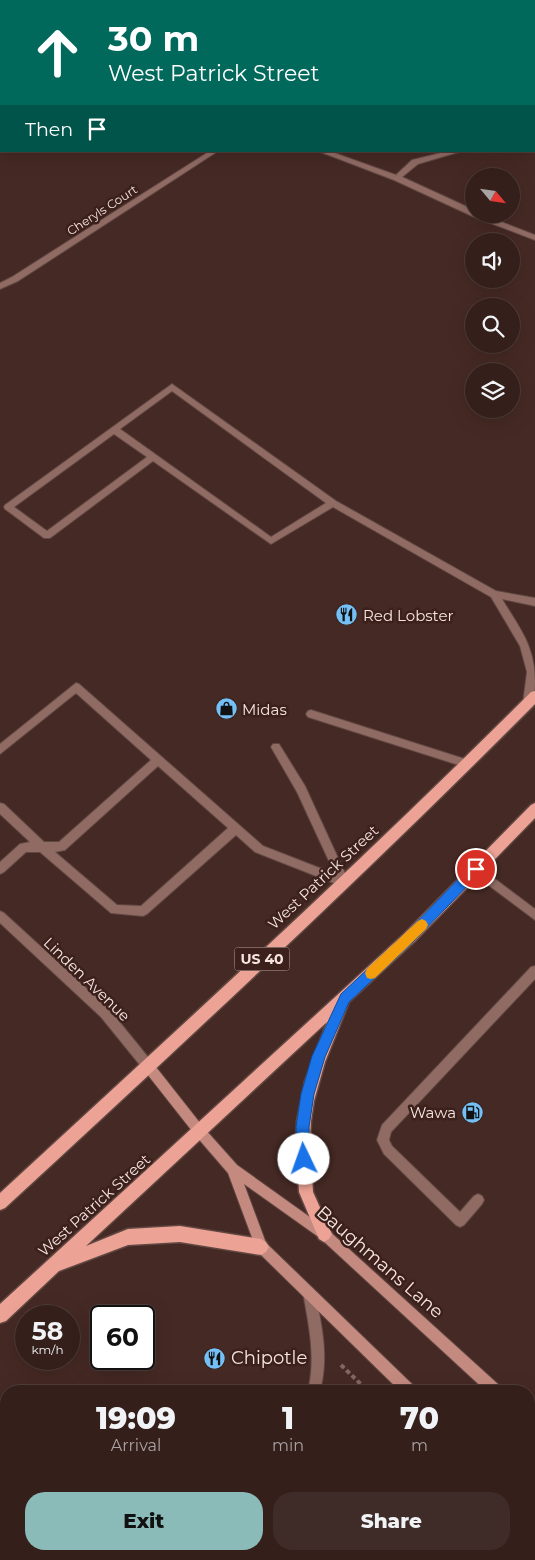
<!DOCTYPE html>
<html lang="en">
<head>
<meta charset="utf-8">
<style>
	body { margin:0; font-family:Montserrat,sans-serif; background:#3f2c28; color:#f1f3f6; height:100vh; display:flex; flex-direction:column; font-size:19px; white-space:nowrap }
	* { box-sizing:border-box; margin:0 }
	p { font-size:16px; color:#a9a2a3 }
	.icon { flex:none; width:28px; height:28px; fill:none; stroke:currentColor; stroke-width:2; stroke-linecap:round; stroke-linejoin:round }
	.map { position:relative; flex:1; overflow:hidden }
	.drawer { position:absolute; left:0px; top:1385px; width:535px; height:175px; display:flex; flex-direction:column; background:#341f1b; border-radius:20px 20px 0 0; box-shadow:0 5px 20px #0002,0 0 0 1px #4e3d3a }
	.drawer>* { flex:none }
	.guide { position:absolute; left:0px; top:0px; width:535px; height:152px; box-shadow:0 5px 20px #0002,0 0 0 1px #4e3d3a; background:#00695c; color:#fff; overflow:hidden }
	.needle { width:32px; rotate:119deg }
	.controls { position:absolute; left:465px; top:168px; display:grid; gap:10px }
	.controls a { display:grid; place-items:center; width:55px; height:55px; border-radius:50%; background:#341f1b; box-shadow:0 5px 20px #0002,0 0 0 1px #4e3d3a; font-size:25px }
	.speed { position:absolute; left:15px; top:1305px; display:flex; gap:10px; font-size:25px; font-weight:700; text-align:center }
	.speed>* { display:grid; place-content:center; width:65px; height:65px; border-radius:50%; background:#341f1b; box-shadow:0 5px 20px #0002,0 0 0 1px #4e3d3a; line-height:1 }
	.speed small { font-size:12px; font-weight:400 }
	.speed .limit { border:2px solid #111; border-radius:8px; background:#fff; color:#111 }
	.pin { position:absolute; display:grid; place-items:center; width:42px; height:42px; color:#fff; margin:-21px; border:2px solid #fff; border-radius:50%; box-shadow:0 1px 5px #0007 }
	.me { position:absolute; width:55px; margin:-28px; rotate:357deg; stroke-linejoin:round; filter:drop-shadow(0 0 4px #0008) }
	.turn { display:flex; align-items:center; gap:18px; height:105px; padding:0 25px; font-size:22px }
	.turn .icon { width:65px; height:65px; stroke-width:2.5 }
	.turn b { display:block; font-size:35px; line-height:42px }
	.then { display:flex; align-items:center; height:48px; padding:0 25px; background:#0003; gap:10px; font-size:19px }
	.eta { display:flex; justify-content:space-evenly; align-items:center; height:85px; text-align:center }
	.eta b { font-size:30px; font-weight:800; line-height:35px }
	.primary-button { display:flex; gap:10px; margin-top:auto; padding:10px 25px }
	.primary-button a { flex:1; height:58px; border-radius:20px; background:#8bbbb9; color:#111; font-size:20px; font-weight:800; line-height:58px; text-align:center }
	.primary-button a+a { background:#3f2c28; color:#f1f3f6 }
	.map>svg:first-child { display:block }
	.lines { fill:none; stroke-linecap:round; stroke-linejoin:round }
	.service-casing { stroke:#614742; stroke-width:2 }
	.minor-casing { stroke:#614742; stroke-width:2 }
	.secondary-casing { stroke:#614742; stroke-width:2 }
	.primary-casing { stroke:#614742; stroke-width:3 }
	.path { stroke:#816863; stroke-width:4; stroke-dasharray:4.5 3; stroke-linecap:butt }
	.service { fill:#906b64; fill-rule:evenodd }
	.minor { fill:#906b64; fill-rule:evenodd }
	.secondary { fill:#c48a7f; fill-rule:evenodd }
	.primary { fill:#eca294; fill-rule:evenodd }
	.route { fill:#1a73e8; stroke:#114b97 }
	.slow { fill:#f59e0b }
	.labels { text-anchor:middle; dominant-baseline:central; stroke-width:5; stroke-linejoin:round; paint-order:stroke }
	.far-street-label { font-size:12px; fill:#f7e4e1; stroke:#3b201b }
	.shield { fill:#3b201b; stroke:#bfa9a6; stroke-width:1 }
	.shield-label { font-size:14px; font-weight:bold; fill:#f7e4e1 }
	.poi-label { font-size:15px; fill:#f7e4e1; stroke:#3b201b; text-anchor:start }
	.street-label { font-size:15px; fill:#f7e4e1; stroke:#3b201b }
	.near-street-label { font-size:18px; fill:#f7e4e1; stroke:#3b201b }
	.near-poi-label { font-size:18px; fill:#f7e4e1; stroke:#3b201b; text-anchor:start }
</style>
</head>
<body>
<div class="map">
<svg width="535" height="1560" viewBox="0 0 535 1560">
	<rect width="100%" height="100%" fill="#452924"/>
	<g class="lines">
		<defs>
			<g id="service">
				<path d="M172,384L336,501L496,591L535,598V606L502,599C520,629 535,646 535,682C535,690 534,699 531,706H525L523,703L527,672L520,646L491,597L333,507L271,544L153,461L50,538H44L5,509L4,507L5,505ZM172,391L326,503L271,537L120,429ZM114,434L147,457L47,531L14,507Z"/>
				<path d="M76,683L79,684L263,846L335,874L297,792L271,747L273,744H279L305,786L349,882L348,885L344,887L255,852L236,835L147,914L143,916L111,913L40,852H26L4,872L0,874V862L20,844L30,842L0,814V803L4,804L44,842H59L151,760L76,693L0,754V744ZM158,766L228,828L141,906L117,905L55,852L65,850Z"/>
				<path d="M311,710L468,760L472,761L473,764L472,767L468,768L308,717L306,714L308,711Z"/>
				<path d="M475,864L535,909V920L471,872L470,869L471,866Z"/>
				<path d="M535,966V979L391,1132L389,1140L392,1146L460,1212L474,1196L478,1194L482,1196L484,1200L482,1204L464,1225L460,1227L456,1225L384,1154L377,1140L382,1125L531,967Z"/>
				<path d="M309,1287L313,1289L315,1293C322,1326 329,1358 320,1391H308C316,1358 309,1326 303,1293L305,1289Z"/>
				<path d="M326,1554H342L346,1560H329Z"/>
			</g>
			<g id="minor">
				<rect x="413" y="0" width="6" height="1"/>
				<rect x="0" y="66" width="1" height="5"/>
				<rect x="534" y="135" width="1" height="4"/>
				<path d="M210,151H218L18,281L0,289V283L12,277Z"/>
				<path d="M318,151H329L396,175L412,160L449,151H462L418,164L402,177L474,210V214H481L535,235V240L472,216L394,180Z"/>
				<path d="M0,911L4,913L109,1009L152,1062L154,1066L152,1070L148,1071L144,1070L101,1017L0,923Z"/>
			</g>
			<g id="secondary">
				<path d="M148,1061L152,1062L204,1128L237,1165L328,1230L500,1386L501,1391H486L320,1238L244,1184L266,1243L414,1386L415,1391H400L257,1251L228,1173L196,1136L144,1070L142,1066L144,1062Z"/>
				<path d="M529,1416L535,1419V1434L529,1431Z"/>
				<path d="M529,1502L535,1506V1522L529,1518Z"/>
			</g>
			<g id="primary">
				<path d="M535,691V704C363,877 184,1043 5,1208L0,1210V1193C179,1028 359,864 531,692Z"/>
				<path d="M535,803V818L415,941L349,1002L325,1062L314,1101L311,1121L310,1142L313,1192L332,1234L329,1239L324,1242L319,1239L299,1192L296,1142L297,1121L305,1081L327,1022L86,1246L128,1229L180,1226L261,1239L266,1242L269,1247L266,1252L261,1255L180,1242L128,1245L59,1271L6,1321L0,1323V1304L405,933L531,805Z"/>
			</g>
		</defs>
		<!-- service casing -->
		<use href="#service" class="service-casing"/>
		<!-- minor casing -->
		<use href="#minor" class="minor-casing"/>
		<!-- secondary casing -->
		<use href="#secondary" class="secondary-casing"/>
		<!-- primary casing -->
		<use href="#primary" class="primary-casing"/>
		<!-- path -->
		<g class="path">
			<path d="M341,1365L368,1391"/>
			<path d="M526,1554L532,1560"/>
		</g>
		<!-- service -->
		<use href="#service" class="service"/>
		<!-- minor -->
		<use href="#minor" class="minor"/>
		<!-- secondary -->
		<use href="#secondary" class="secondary"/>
		<!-- primary -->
		<use href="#primary" class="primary"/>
	</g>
	<!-- route -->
	<path class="route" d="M476,864L480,866L481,869L480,873L414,941L349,1002L325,1057L314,1094L309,1127L310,1159L308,1164L304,1166L299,1164L297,1159L296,1127L301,1094L312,1056L341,994L406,933L471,866Z"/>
	<!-- slow -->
	<path class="slow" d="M422,919L426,921L428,925L426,929L375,978L371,979L367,978L365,973L367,969L418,921Z"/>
	<!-- icons -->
	<defs>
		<symbol id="restaurant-disc" viewBox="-11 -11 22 22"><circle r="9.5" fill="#74c0f6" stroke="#3b201b"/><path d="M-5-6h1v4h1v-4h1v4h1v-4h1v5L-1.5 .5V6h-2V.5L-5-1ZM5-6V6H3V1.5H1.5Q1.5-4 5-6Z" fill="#111"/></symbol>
		<symbol id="shop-disc" viewBox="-11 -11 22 22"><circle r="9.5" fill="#74c0f6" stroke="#3b201b"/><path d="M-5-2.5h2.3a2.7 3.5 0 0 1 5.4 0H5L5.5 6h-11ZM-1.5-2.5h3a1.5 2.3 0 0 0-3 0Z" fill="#111"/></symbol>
		<symbol id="fuel-disc" viewBox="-11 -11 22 22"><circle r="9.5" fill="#74c0f6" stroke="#3b201b"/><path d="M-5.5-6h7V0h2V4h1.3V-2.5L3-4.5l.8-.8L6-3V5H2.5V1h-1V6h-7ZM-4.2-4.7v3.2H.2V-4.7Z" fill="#111"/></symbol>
	</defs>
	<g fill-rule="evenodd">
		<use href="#restaurant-disc" x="334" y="602" width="25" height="25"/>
		<use href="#shop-disc" x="214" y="696" width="25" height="25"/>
		<use href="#fuel-disc" x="460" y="1100" width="25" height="25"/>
		<use href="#restaurant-disc" x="202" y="1346" width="25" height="25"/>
	</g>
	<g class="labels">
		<!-- far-street labels -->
		<g class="far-street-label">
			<text transform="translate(102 210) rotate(-33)">Cheryls Court</text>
		</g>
		<!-- shield labels -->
		<rect class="shield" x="234.5" y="947.5" width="55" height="23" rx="4"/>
		<g class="shield-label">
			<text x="262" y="959">US 40</text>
		</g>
		<!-- poi labels -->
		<g class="poi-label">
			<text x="363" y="615">Red Lobster</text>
			<text x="242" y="709">Midas</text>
			<text x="456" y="1112" text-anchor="end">Wawa</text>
		</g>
		<!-- street labels -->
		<g class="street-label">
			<text transform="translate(323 877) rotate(-43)">West Patrick Street</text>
			<text transform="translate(87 979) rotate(44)">Linden Avenue</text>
			<text transform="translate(94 1205) rotate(-42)">West Patrick Street</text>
		</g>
		<!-- near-street labels -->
		<g class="near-street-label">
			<text transform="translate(380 1262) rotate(41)">Baughmans Lane</text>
		</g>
		<!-- near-poi labels -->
		<g class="near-poi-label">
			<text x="231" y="1358">Chipotle</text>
		</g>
	</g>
</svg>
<div class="controls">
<a><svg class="needle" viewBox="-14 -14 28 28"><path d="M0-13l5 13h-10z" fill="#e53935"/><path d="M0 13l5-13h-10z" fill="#a9a2a3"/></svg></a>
<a><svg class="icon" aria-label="sound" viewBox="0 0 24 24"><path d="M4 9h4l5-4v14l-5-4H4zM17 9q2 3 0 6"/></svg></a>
<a><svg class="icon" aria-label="search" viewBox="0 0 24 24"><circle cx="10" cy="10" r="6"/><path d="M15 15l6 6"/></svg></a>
<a><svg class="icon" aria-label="layers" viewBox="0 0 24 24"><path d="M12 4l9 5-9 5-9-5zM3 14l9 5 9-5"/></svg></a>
</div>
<div class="speed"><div>58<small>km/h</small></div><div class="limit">60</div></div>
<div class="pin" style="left:476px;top:869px;background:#d93025"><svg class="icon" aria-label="arrive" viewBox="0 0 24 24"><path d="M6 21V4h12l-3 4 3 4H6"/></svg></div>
<svg class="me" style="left:304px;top:1159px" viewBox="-20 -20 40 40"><circle r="19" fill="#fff"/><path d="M0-13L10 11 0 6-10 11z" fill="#1a73e8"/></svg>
<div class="guide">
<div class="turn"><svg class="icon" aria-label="ahead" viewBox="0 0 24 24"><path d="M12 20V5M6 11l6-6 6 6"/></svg><div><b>30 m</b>West Patrick Street</div></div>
<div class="then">Then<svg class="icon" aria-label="arrive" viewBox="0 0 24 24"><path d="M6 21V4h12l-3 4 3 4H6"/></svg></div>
</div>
<section class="drawer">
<div class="eta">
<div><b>19:09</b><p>Arrival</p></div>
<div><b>1</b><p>min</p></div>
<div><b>70</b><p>m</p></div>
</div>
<div class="primary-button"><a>Exit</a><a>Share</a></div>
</section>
</div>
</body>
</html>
